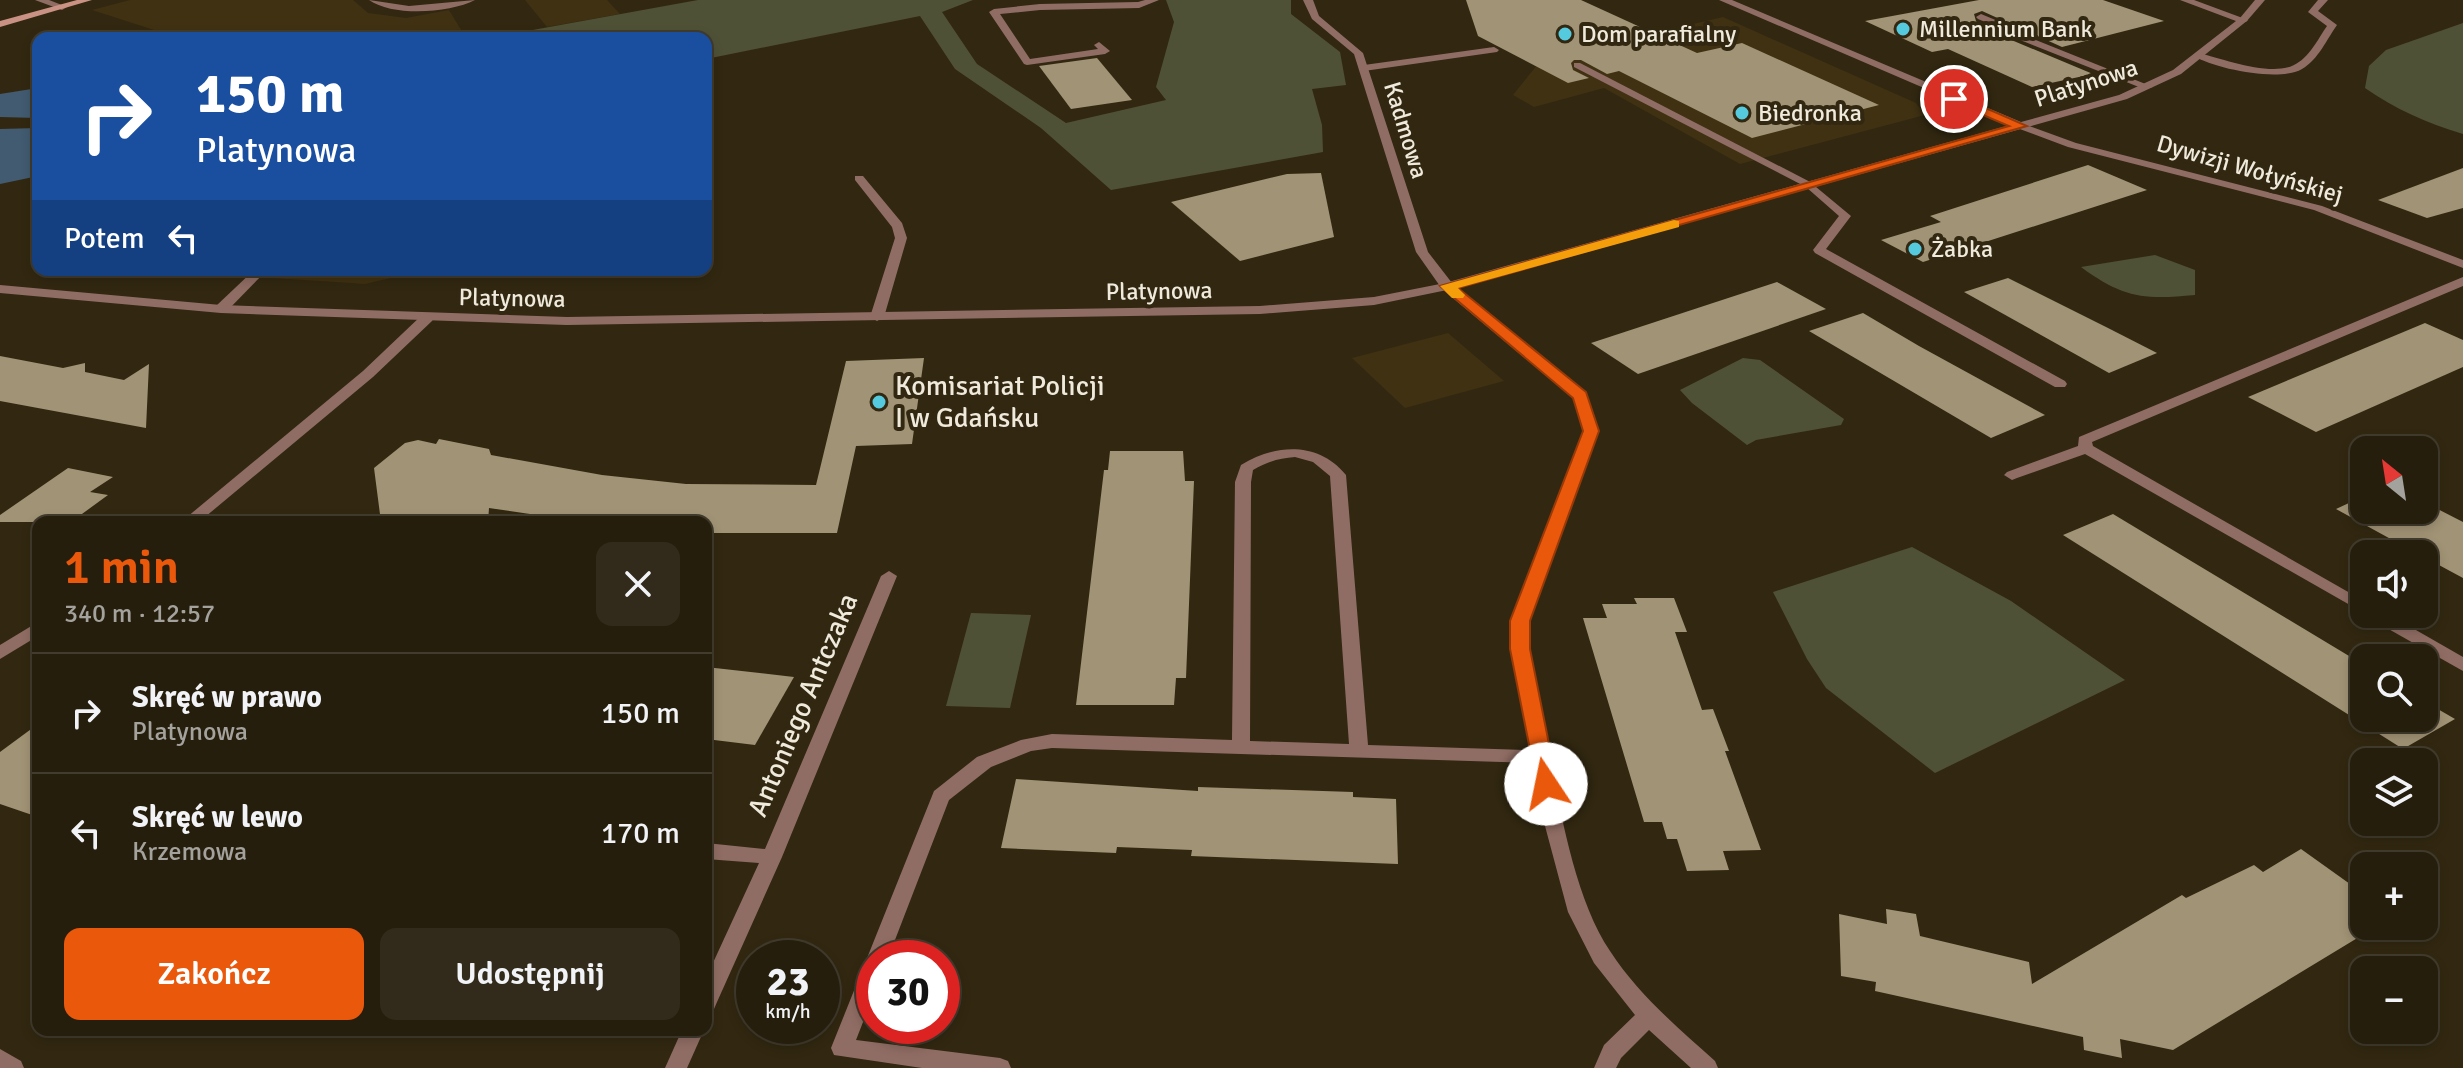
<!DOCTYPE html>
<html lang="pl">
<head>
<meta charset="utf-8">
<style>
	body { margin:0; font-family:Signika,sans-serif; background:#322b1b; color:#f1f3f6; height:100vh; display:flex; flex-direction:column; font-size:30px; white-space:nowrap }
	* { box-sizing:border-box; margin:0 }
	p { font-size:26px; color:#a4a29d }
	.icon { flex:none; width:44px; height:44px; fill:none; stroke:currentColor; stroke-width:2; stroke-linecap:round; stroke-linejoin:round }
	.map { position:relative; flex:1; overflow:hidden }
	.sheet { position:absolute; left:32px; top:516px; width:680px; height:520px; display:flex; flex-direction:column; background:#261e0d; border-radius:16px; box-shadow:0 4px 12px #0003,0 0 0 2px #423c2e }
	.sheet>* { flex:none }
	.banner { position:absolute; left:32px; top:32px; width:680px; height:244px; border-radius:16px; box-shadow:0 4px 12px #0003,0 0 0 2px #423c2e; background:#1a4fa0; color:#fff; overflow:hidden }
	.needle { width:52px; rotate:330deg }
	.buttons { position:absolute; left:2350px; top:436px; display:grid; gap:16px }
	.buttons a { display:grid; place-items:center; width:88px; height:88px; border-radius:16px; background:#261e0d; box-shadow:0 4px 12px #0003,0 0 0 2px #423c2e; font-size:40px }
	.speed { position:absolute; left:736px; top:940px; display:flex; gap:16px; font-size:40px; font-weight:700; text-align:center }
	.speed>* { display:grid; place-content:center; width:104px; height:104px; border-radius:50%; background:#261e0d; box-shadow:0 4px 12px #0003,0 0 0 2px #423c2e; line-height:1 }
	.speed small { font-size:20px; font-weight:400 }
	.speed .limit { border:12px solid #d22; background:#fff; color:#111 }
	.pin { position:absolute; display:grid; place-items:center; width:68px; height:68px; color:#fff; margin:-34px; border:4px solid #fff; border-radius:50%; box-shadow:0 2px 8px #0007 }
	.me { position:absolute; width:88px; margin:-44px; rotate:349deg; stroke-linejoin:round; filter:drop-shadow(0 0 6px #0008) }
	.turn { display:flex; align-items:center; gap:28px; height:168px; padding:0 32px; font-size:36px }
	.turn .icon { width:104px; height:104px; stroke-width:2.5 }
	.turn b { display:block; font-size:56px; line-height:68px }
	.then { display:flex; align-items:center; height:76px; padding:0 32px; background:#0003; gap:16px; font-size:30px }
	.round { display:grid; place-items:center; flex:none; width:84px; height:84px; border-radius:16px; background:#322b1b }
	.headline { display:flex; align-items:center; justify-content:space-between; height:136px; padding:0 32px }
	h1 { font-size:48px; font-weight:600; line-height:60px; color:#ea580c }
	.action { display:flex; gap:16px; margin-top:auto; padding:16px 32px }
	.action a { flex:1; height:92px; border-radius:16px; background:#ea580c; color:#fff; font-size:32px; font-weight:600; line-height:92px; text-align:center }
	.action a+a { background:#322b1b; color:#f1f3f6 }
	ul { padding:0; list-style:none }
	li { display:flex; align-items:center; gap:24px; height:120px; padding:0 32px; border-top:2px solid #423c2e }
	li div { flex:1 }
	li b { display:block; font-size:30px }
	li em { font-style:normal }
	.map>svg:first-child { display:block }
	.built { fill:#3f3112 }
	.green { fill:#4f5137 }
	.water { fill:#425b70 }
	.building { fill:#a19375 }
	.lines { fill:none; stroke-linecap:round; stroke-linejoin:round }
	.service { fill:#906d64; fill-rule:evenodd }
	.minor { fill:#906d64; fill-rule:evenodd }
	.tertiary { fill:#906d64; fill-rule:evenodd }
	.secondary { fill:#ca9284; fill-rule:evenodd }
	.route { fill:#ea580c; stroke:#983908; stroke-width:2 }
	.slow { fill:#f59e0b }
	.poi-dot { fill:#55cadf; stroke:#322811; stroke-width:3 }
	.labels { text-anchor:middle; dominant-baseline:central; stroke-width:8; stroke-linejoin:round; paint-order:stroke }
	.far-poi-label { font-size:24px; fill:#f0eadc; stroke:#322811; text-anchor:start }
	.far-street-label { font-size:24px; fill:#f0eadc; stroke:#322811 }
	.poi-label { font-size:28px; fill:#f0eadc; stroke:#322811; text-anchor:start }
	.street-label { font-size:28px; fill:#f0eadc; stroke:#322811 }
</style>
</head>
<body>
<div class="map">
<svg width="2463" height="1068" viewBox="0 0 2463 1068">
	<rect width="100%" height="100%" fill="#322811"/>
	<!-- built -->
	<g class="built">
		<path d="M130,0H353L368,13L406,18L449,10L466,38H179L92,10Z"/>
		<path d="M525,0H607L620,14L547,27Z"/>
		<path d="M1723,17L1916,103L1925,115L1740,164L1604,88L1534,107L1513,95L1542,59Z"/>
		<path d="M153,270H425L365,284Z"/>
		<path d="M1448,333L1504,381L1405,408L1352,358Z"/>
	</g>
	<!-- green -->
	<g class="green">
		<path d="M698,0H973L942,12L977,64L1066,123L1166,100L1156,87L1174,22L1166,0H1291V14L1340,52L1346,85L1312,89L1322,125L1323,152L1111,190L1041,128L955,69L920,16L706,59V38H489Z"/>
		<path d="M2463,23V134C2427,123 2395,109 2365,88L2369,66L2386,50Z"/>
		<path d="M2155,255L2195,270V295C2144,300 2123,298 2081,267Z"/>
		<path d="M1743,358L1760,360L1844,419L1841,425L1756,440L1747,445L1692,403L1680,390Z"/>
		<path d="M1912,547L2011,601L2125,680L1935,773L1826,688L1807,659L1773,592Z"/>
		<path d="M971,613L1031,615L1010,708L946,706Z"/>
	</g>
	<!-- water -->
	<g class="water">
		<path d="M38,88V118L0,117V94Z"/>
		<path d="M38,128V176L0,184V129Z"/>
	</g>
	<!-- building -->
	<g class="building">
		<path d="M1466,0H1581L1697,53L1742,43L1879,105L1752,138L1619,71L1607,74L1581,60H1574L1571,63L1573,70L1589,78L1568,83L1478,36Z"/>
		<path d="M1979,0H2103L2164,21L2062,47L1982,11L1974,14L1976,21L2009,39L2093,74L2032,87L1948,49L1932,52L1865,21Z"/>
		<path d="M1097,58L1132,100L1071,109L1039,66Z"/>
		<path d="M2088,165L2147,190L1923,262L1881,240L1941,222L1930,216Z"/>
		<path d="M2463,168V208L2427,218L2378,200Z"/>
		<path d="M1321,173L1334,237L1240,261L1171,202L1287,174Z"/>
		<path d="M2008,278L2108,328L2157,353L2109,373L1964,292Z"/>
		<path d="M1777,282L1826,309L1638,374L1591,343Z"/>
		<path d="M1863,313L1919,346L2045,415L1991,438L1809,331Z"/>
		<path d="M2425,323L2463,340V367L2316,432L2248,397Z"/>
		<path d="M0,356L63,368L85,363V372L124,380L149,364L146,428L0,401Z"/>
		<path d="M924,358L912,444L856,446L837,533H706V522H584L489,508L488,522H381L374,468L405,443L418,440L436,444L439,439L489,449L491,455L602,475L686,484L816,485L846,361Z"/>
		<path d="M1110,451H1183L1185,481H1194L1186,678H1176L1174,705H1076L1104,470H1108Z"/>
		<path d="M68,468L113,477L90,492L108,495L71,522H0V515Z"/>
		<path d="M2364,496V510H2424V502L2463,522V578L2424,557V554H2418L2336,509Z"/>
		<path d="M2113,514L2364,665V718H2424V701L2455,719L2403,749L2063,535Z"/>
		<path d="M1634,598H1674L1687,632H1675L1702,710L1713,709L1729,751H1725L1761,850L1723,851L1729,870L1687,871L1677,839H1667L1662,822H1644L1583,618H1607L1602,604H1637Z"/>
		<path d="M706,667L794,677L755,745L706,739Z"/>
		<path d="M38,724V817L0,804V752Z"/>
		<path d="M1016,779L1198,791V787L1353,792V797L1396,799L1398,864L1191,856L1192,850L1117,847L1116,853L1001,848Z"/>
		<path d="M2301,849L2364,894V934L2173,1050L2120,1039L2122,1058L2084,1050L2083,1037L1875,991L1876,982L1841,976L1839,914L1887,924L1886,909L1916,914L1920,936L2029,962L2032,984L2182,895L2186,898L2254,865L2263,872Z"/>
	</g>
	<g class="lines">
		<!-- service -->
		<g class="service">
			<path d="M1145,0H1159L1139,8L1040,10L1000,14L1030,59L1098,49L1094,45L1099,42L1110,51L1105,54L1027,65L1024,64L989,12L994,9L1040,4L1138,2Z"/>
			<path d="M2318,0H2328L2318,11L2337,25C2327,39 2318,60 2302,69C2280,82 2215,69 2194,56L2199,53C2223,59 2271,77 2294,65C2309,58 2318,39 2327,26L2308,12Z"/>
			<path d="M1981,14L2010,26L2016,32L2153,87L2144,89L2010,36L2004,30L1978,19L1976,17Z"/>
			<path d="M1494,47L1499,50L1497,52L1364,71L1359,68L1364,65Z"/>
			<path d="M1574,63H1580L1816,185L1806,187L1574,67Z"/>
			<path d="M855,176H863L902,223L907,238L884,317L877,321L870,317L895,238L892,227L855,180Z"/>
			<path d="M254,270H267L226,312H216V306Z"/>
		</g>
		<!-- minor -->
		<g class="minor">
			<path d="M35,0H49L67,7L62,10Z"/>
			<path d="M369,0L409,6L475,0C450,13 393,17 369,0Z"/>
			<path d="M1303,0H1313L1319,16L1363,53L1428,252L1452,283L1587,396L1598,431L1529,621C1529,662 1539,701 1547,741C1559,804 1574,898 1610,951C1638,994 1677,1027 1715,1061L1718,1068H1691L1649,1030L1621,1058L1616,1068H1594L1604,1045L1635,1015L1594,963L1568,912L1541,811L1532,763L1052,748L1031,751L991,767L949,800L888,958H874V994L856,1040L1000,1058L1008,1061L1011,1068H922L834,1055L831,1048L934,791L977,757L1021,740L1052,734L1232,740L1235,482L1241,465C1275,444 1318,441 1346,475L1368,745L1530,750L1511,649V621L1584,431L1573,398L1442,289L1416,252L1354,54L1312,19ZM1295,457L1313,462L1330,476L1349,744L1250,741L1251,482L1253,470C1267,462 1279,458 1295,457Z"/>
			<path d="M2255,0H2265L2246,22H2240V18Z"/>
			<path d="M2021,123L2076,143L2322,206L2463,260V268L2314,210L2068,147L2017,128V124Z"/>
			<path d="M1810,182L1851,216L1826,249L2065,381L2067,384L2065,387H2055L1815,253L1813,250L1839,216L1806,187L1804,185Z"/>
			<path d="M2463,277V286L2092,442L2093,446L2364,601V613L2085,454L2017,478L2012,480L2004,475L2007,472L2078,446L2079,437Z"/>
			<path d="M427,314L434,318L432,321L373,377L199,522H181L363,371L422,315Z"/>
			<path d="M889,571L897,576L782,857L717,1002L714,1009L706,1011V978L759,863L706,859V843L765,849L881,576Z"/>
			<path d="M2366,614H2388L2463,657V671L2369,618Z"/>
			<path d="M38,622V636L0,659V645Z"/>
			<path d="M682,1030H704L687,1068H665Z"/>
			<path d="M0,1049L21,1061L24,1068H0Z"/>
		</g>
		<!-- tertiary -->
		<path class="tertiary" d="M1719,0H1732L2021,122L2119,95L2173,70L2236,21L2180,0H2194L2248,20L2181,74L2127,99L1452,289L1374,305L1260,314L567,325L221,313L0,293V285L221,305L567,317L1260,306L1374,297L1445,283L2010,125Z"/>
		<!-- secondary -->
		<path class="secondary" d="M77,0H92L0,27V21Z"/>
	</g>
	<!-- route -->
	<path class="route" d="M1950,96H1958L2027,126L1458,288L1586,392L1599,431L1530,621V649L1557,784L1553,790H1538L1510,649V621L1583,431L1573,398L1440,286L2009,126L1950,101Z"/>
	<!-- slow -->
	<path class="slow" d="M1674,220L1679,221V227L1458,288L1465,295L1463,298H1452L1440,286Z"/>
	<!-- markers -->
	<g class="poi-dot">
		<circle cx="1903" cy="29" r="8"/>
		<circle cx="1565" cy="34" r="8"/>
		<circle cx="1742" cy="113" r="8"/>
		<circle cx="1915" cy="249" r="8"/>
		<circle cx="879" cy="402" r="8"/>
	</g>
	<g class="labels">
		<!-- far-poi labels -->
		<g class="far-poi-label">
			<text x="1919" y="29">Millennium Bank</text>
			<text x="1581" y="34">Dom parafialny</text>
			<text x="1758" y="113">Biedronka</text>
			<text x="1931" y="249">Żabka</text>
		</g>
		<!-- far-street labels -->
		<g class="far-street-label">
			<text transform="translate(2086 83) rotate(-18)">Platynowa</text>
			<text transform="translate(1406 130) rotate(73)">Kadmowa</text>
			<text transform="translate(2250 169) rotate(16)">Dywizji Wołyńskiej</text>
			<text transform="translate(1159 291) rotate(-1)">Platynowa</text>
			<text transform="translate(512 298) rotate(1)">Platynowa</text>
		</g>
		<!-- poi labels -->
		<g class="poi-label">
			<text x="895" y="386">Komisariat Policji<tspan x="895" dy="32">I w Gdańsku</tspan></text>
		</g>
		<!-- street labels -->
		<g class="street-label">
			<text transform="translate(803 705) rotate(-67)">Antoniego Antczaka</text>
		</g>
	</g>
</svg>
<div class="buttons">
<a><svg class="needle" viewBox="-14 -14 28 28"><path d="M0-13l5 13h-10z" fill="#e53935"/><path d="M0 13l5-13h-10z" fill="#a4a29d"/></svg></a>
<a><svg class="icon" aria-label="sound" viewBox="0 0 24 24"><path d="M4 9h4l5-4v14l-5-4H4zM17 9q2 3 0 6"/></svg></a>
<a><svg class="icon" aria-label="search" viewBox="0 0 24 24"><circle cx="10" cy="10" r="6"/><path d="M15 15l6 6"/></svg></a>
<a><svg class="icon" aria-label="layers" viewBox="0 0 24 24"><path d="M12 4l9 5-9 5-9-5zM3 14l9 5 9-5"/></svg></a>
<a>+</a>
<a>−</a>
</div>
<div class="speed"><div>23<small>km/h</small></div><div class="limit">30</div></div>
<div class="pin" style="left:1954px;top:99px;background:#d93025"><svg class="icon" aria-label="arrive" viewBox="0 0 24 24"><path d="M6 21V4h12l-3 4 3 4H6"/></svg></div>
<svg class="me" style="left:1546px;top:784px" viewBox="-20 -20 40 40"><circle r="19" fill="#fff"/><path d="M0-13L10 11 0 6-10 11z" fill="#ea580c"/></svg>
<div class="banner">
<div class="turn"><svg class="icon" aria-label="right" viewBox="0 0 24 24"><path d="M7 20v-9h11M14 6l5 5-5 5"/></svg><div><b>150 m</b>Platynowa</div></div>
<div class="then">Potem<svg class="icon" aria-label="left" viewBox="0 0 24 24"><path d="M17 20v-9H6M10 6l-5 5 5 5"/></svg></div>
</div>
<section class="sheet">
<div class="headline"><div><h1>1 min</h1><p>340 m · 12:57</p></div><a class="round"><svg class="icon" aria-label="close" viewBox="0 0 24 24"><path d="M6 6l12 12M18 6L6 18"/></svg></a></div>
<ul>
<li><svg class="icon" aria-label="right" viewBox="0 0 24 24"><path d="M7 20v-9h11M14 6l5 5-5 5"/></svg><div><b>Skręć w prawo</b><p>Platynowa</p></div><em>150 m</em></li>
<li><svg class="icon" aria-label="left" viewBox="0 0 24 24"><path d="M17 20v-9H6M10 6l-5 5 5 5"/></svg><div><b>Skręć w lewo</b><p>Krzemowa</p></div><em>170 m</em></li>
</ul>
<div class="action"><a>Zakończ</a><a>Udostępnij</a></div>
</section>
</div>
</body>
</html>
